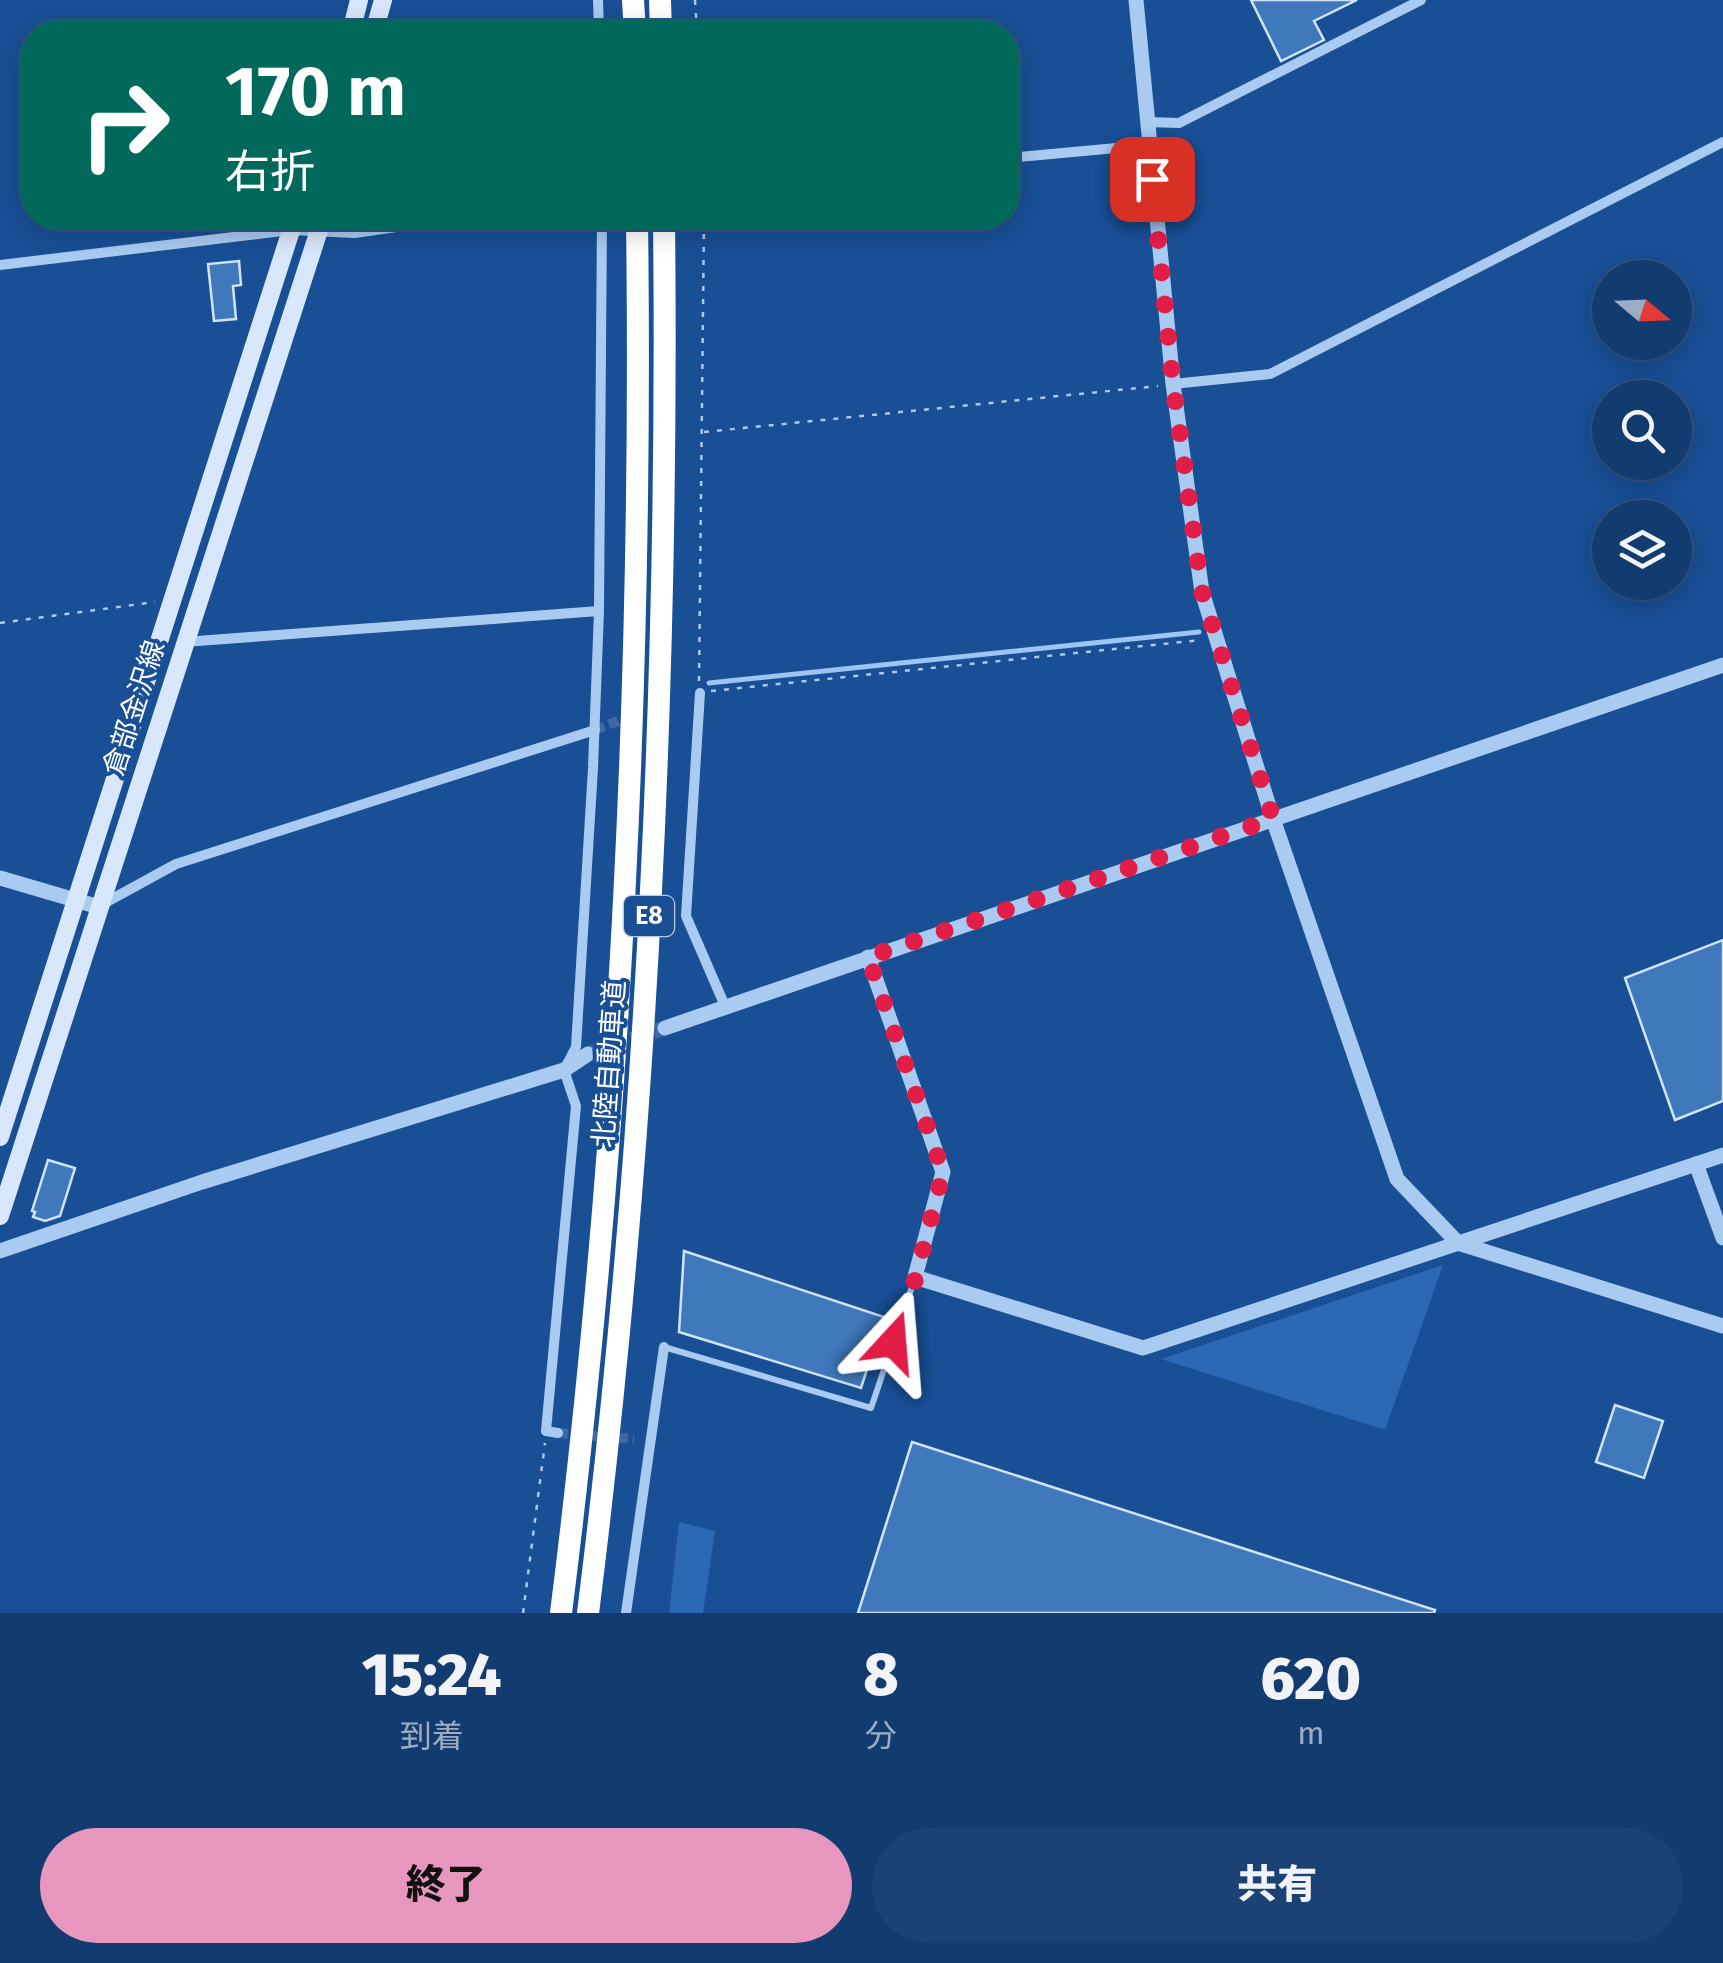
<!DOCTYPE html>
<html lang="ja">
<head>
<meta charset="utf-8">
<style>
	body { margin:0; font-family:"Fira Sans","Noto Sans JP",sans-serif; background:#1b4275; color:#f1f3f6; height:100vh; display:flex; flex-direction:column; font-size:38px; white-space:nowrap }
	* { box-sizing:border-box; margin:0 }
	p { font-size:32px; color:#9cadc3 }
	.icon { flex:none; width:55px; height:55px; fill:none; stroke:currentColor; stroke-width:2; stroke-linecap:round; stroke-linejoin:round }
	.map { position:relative; height:1613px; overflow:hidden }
	.panel { display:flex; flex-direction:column; background:#123b70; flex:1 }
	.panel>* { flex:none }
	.banner { position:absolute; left:20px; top:20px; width:1000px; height:210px; border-radius:40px; box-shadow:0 5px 25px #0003,0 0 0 2px #315583; background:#00695c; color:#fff; overflow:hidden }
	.needle { width:65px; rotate:109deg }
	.controls { position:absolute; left:1592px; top:260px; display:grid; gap:20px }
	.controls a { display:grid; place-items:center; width:100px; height:100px; border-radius:50%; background:#123b70; box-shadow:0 5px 25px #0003,0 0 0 2px #315583; font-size:50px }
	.pin { position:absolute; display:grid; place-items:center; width:85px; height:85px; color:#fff; margin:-42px; border-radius:20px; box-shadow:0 5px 15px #0006 }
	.me { position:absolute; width:110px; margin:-55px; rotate:19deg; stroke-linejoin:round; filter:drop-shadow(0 0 8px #0008) }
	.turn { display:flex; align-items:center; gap:35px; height:210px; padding:0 40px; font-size:45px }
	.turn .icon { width:130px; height:130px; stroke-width:2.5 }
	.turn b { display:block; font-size:70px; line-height:85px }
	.eta { display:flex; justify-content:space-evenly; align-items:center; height:170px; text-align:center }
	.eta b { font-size:60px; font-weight:800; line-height:70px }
	.cta { display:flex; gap:20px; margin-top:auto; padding:20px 40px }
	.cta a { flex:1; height:115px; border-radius:60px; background:#e797bd; color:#111; font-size:40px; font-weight:800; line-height:115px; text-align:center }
	.cta a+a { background:#1b4275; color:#f1f3f6 }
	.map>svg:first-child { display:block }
	.green { fill:#2b69b4 }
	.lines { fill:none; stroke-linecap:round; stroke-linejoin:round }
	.stream { stroke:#9cc5f3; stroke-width:5 }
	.building { fill:#4078bc; stroke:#d0e4fc; stroke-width:2.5 }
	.minor-tunnel { stroke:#3b69a5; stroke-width:10; stroke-dasharray:10 5; stroke-linecap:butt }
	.tertiary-tunnel { stroke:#3b69a5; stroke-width:15; stroke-dasharray:15 8; stroke-linecap:butt }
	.path { stroke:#a9caf1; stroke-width:2.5; stroke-dasharray:5 8; stroke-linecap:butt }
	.service { stroke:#a9caf1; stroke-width:6 }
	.minor { stroke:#a9caf1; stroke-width:10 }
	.tertiary { stroke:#a9caf1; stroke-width:15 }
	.secondary { stroke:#d8e7fb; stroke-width:18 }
	.motorway { stroke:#fff; stroke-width:22 }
	.route { stroke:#e11d48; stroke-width:18; stroke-dasharray:0 32.4 }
	.labels { text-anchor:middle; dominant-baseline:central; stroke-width:8; stroke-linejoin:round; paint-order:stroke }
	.shield { fill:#184f95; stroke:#bacadf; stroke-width:2.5 }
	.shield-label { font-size:25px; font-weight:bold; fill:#fff }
	.street-label { font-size:28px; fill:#fff; stroke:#184f95 }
</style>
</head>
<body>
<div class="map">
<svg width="1723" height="1613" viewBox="0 0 1723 1613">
	<rect width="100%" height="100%" fill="#184f95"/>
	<!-- green -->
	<g class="green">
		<path d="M1443,1265L1385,1430L1161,1359Z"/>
		<path d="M679,1522L715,1531L703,1613H669Z"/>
	</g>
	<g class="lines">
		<!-- stream -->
		<path class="stream" d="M709,683L1199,632"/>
	</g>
	<!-- building -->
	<g class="building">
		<path d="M1251,0H1357L1314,21L1324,40L1281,61Z"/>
		<path d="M239,261L241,285L233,286L236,319L214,321L208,264Z"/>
		<path d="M1723,940V1101L1675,1120L1625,978Z"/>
		<path d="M48,1160L75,1168L60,1216L45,1221L33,1217L35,1212L32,1211Z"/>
		<path d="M684,1251L884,1317L861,1388L679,1332Z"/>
		<path d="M1615,1405L1663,1421L1644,1478L1596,1462Z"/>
		<path d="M912,1442L1435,1610L1434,1613H858Z"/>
	</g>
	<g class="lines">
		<!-- minor-tunnel -->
		<g class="minor-tunnel">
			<path d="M595,730L633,715"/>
			<path d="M558,1433L634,1439"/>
		</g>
		<!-- tertiary-tunnel -->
		<path class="tertiary-tunnel" d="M588,1054L665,1028"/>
		<!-- path -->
		<g class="path">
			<path d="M695,0L697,32"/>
			<path d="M704,432L1158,386"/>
			<path d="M0,623L155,602"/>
			<path d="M699,681L704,218"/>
			<path d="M711,691L1201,640"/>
			<path d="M523,1613L545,1443"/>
		</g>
		<!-- service -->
		<path class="service" d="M664,1347L871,1408L915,1278"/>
		<!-- minor -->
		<g class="minor">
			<path d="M598,0L599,32"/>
			<path d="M1147,122L1179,123L1421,0"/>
			<path d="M1008,158L1149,145"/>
			<path d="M0,265L291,230L355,233L458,218"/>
			<path d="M1173,384L1270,374L1723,142"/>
			<path d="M184,642L599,611"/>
			<path d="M700,693L686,916L725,1006"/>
			<path d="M103,904L176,864L595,730"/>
			<path d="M558,1433L546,1431L576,1106L564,1070L576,1047L593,768L599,611L602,218"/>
			<path d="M626,1613L664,1347"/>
		</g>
		<!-- tertiary -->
		<g class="tertiary">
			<path d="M1136,0L1173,384L1202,592L1273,819L1397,1179L1458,1243L1723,1326"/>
			<path d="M0,878L99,907"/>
			<path d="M868,957L943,1172L915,1277L1143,1348L1723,1155"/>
			<path d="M665,1028L1723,665"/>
			<path d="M1696,1164L1723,1238"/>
			<path d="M0,1251L202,1182L564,1070L588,1054"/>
		</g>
		<!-- secondary -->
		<g class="secondary">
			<path d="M351,32L359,0"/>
			<path d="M374,32L383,0"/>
			<path d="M0,1137L295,218"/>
			<path d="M0,1216L323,218"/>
		</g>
		<!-- motorway -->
		<g class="motorway">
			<path d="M633,0L635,32"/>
			<path d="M660,0L661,32"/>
			<path d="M561,1613C619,1153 643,681 637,218"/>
			<path d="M588,1613C646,1151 669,683 664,218"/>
		</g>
	</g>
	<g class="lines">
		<!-- route -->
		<path class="route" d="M893,1342L916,1277L943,1172L868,957L1273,819L1202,592L1173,384L1152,179"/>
	</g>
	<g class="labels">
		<!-- shield labels -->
		<rect class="shield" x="624" y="896" width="50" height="40" rx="8"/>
		<g class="shield-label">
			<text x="649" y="916">E8</text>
		</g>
		<!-- street labels -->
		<g class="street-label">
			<text transform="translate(134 708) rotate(-72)">倉部金沢線</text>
			<text transform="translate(609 1064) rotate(-86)">北陸自動車道</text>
		</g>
	</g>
</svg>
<div class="controls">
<a><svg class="needle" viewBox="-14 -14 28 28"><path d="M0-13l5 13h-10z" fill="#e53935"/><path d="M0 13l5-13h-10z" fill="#9cadc3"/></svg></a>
<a><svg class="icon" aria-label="search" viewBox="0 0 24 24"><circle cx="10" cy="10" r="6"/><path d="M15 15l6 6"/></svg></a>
<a><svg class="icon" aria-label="layers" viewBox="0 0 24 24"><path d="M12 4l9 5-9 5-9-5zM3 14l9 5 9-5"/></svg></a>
</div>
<div class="pin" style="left:1152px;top:179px;background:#d93025"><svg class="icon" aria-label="arrive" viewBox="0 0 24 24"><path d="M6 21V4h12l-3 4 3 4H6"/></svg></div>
<svg class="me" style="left:893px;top:1342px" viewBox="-20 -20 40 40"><path d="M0-17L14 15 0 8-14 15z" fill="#e11d48" stroke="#fff" stroke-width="4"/></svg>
<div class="banner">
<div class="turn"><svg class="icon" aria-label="right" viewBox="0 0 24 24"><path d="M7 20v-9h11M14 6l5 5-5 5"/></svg><div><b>170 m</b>右折</div></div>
</div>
</div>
<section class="panel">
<div class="eta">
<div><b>15:24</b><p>到着</p></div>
<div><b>8</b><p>分</p></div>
<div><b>620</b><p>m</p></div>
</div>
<div class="cta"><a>終了</a><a>共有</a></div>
</section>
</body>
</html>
